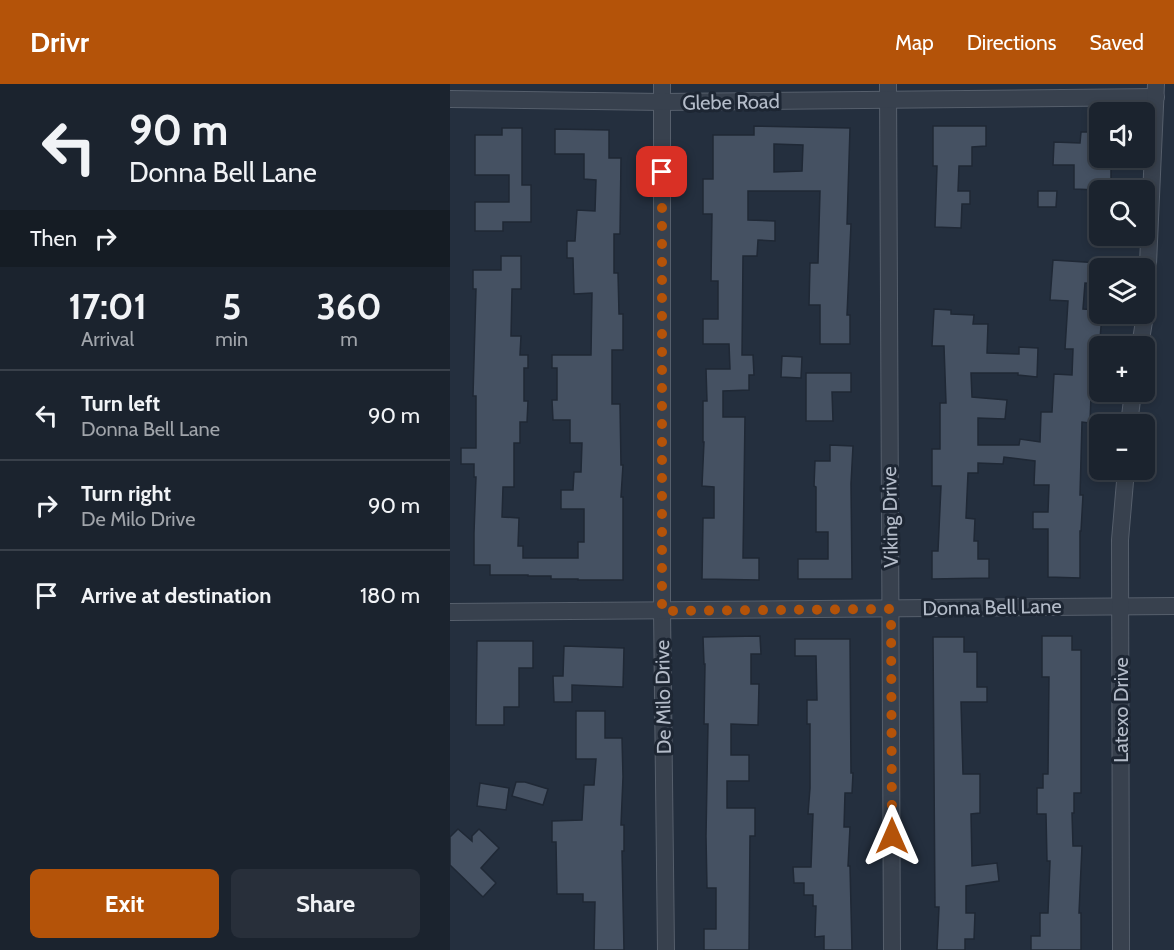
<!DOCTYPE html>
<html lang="en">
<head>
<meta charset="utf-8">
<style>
	body { margin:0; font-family:Cabin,sans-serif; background:#282f3a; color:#f1f3f6; height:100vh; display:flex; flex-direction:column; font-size:22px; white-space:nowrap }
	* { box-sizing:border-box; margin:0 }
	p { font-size:20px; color:#a0a4aa }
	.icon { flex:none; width:33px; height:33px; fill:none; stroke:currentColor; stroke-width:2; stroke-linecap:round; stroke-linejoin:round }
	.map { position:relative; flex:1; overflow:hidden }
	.side { display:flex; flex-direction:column; background:#1b232e; width:450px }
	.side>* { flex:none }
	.top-card { background:#1b232e; color:#f1f3f6; overflow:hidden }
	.fabs { position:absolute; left:639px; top:18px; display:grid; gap:12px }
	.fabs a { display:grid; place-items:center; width:66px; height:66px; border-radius:9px; background:#1b232e; box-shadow:0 3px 9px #0003,0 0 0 2px #39404a; font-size:30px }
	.pin { position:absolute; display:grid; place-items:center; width:51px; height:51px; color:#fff; margin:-26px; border-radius:12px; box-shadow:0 3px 9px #0006 }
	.me { position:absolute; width:66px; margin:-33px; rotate:0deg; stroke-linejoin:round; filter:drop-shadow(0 0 4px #0008) }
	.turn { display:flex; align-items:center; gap:21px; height:126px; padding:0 30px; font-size:27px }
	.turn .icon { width:78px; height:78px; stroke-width:2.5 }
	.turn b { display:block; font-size:42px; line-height:51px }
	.then { display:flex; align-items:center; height:57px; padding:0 30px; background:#0003; gap:12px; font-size:22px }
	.eta { display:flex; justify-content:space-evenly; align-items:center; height:102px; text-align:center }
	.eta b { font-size:36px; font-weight:700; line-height:42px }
	.button { display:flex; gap:12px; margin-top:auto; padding:12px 30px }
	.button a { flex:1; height:69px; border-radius:9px; background:#b45309; color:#fff; font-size:24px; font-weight:700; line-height:69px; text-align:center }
	.button a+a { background:#282f3a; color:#f1f3f6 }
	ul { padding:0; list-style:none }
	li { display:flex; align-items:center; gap:18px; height:90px; padding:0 30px; border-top:2px solid #39404a }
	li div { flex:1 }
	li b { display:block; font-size:22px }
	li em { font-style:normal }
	header { display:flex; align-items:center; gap:36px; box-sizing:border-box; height:84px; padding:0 30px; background:#b45309; color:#fff }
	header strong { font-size:28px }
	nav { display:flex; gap:33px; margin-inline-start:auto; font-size:21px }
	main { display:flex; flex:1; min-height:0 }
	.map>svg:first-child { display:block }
	.building { fill:#455162; stroke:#1f2835; stroke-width:1.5; fill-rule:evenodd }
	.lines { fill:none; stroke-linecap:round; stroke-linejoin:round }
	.minor-casing { stroke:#565f6c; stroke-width:18 }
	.minor { stroke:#38414e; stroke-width:16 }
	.route { stroke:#b45309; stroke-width:10; stroke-dasharray:0 18 }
	.labels { text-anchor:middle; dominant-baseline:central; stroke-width:6; stroke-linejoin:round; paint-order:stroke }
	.street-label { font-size:20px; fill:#b4bcc9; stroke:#1d2633 }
</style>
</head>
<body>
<header>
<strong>Drivr</strong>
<nav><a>Map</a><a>Directions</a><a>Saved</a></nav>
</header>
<main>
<section class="side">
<div class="top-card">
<div class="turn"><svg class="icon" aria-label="left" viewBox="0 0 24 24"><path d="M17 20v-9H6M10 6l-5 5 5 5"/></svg><div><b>90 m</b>Donna Bell Lane</div></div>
<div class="then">Then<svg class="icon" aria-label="right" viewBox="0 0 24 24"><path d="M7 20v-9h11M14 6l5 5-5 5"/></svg></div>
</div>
<div class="eta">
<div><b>17:01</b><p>Arrival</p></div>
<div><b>5</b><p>min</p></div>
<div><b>360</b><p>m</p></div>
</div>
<ul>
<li><svg class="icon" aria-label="left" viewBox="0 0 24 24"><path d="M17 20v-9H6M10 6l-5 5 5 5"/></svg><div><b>Turn left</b><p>Donna Bell Lane</p></div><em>90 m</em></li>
<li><svg class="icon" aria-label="right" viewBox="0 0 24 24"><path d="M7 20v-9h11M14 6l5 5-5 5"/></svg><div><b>Turn right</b><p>De Milo Drive</p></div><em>90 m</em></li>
<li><svg class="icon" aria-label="arrive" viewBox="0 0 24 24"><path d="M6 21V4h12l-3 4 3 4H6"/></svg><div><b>Arrive at destination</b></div><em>180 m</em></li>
</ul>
<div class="button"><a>Exit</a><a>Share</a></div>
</section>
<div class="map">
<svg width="724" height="866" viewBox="0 0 724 866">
	<rect width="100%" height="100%" fill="#242f3e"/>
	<!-- building -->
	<g class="building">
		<path d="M304,42L400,44L397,140H401L397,231H400V260H370V221H359L360,179H368L370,107H298V136L325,137V157L308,156L307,172H293L292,271H303L304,291H299V306L273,307V333H295L293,474H309V496L252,495L253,434H264V403L252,402L254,358H253V317H257L256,285H280L279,260H253V235H268V197H261L262,130H253V95H263V51H304ZM324,60L353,61L352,87L324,88Z"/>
		<path d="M483,42H536V62L522,63V82H509L508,107H520V120H512L511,144L485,143L487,82H483Z"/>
		<path d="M52,44H72V101H81V138H53V147H25V118H59V91H25V51H52Z"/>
		<path d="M105,45L159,46V74H171L170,150H164V189H168L169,230H173V266H162V320H170L171,381H173L171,413H173V496H128V495H101V492H78V491H40V481H24V449L26,393H24V380H11V364H26V312H23L26,205H23V186H51V172H71V205H62L61,252H71L70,271H78V284H74V317H78L77,338H70V359H64V403H53L52,433L69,434L68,462H73V474H128V458H134V425H111V406H123L124,388H131L132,359H120V336H103L102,316H107V284H102V271H141L142,209L124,210L123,174H117V157H125L127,126L145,127L146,96L134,95V70H105Z"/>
		<path d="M631,48H650V74H661V100L647,99V106L624,105V81H603L604,58L630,59Z"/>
		<path d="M588,107H607L606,123H588Z"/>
		<path d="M603,176L650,179V200L635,199L633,225L650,226V230H652L650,255H648L644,311H641L640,339L632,338L630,411H633L631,447H630V494L598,493V445H583V428H598L599,401H584L585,377L554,373L553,380L528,379V389H518L516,434L525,435L524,457H528V475H539V494L482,495V467H488L491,402H482V365H490V319H496L494,262H482L484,225L501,226V230L524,231L523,240H538L537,269L569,270V263L588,264L587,293L568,291V289H521L522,313L557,316L555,335L528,334V361H569L570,355L590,358L591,328H602L604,290L622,291L623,265H615L618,217L600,216Z"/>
		<path d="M332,272L352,273L351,294L331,293Z"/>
		<path d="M356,289H401V308H382L383,337H356Z"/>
		<path d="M380,361L403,362L401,400L402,495H348V475H378V448H366V403L364,402L365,377H380Z"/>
		<path d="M310,552L311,570H301V600H309L308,641L281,640V671H299V697H277V724H305V752H300L299,866H254V845H266V804H257L256,752L258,640H254L255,580H254L253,553Z"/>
		<path d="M592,552H622V566H631V709H624V729H622L623,762H632L629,829H631V866H581V852H590V829H598L600,777H597L596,730H587V704H593V690H598L599,593H592Z"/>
		<path d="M483,553H514V568H527V603H537V618H511L513,690H530V729L521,730L522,782L547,779L549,797L516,802V829H525L524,855H515V866H487L489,823H485Z"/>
		<path d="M345,555H400L401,689H403L402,709H395L394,743H400L398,782H400L402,866H374V852L365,853L366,822H363V811H354V799H344L343,783H361L363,730H358L360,704V640H357V616H367L366,572H345Z"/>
		<path d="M27,557H83V584H69V623H54V641H26Z"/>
		<path d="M114,562L174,564L173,603L122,601V618H104L103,592H113Z"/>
		<path d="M126,627H155V654H172L173,693L171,741H174V767H172L174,866H144L145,818H133V810H107L106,758H102V737L132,736L134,701H144L146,675H126Z"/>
		<path d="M66,698H75L98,705L93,721L62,712Z"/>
		<path d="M30,699L59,704L56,726L27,722Z"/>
		<path d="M8,745L22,757V752L29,745L49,764L31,784L46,799L33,813L0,781V753Z"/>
	</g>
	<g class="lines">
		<defs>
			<g id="minor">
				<path d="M212,0V527L216,866"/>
				<path d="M438,0C439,289 441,577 442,866"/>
				<path d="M0,15L212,18L706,13"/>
				<path d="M690,262L696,225L706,0"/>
				<path d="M679,340L683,308"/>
				<path d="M0,528L724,522"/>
				<path d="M671,866L670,456L676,386"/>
			</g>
		</defs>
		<!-- minor casing -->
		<use href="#minor" class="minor-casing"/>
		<!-- minor -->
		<use href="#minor" class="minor"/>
	</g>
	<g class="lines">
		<!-- route -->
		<path class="route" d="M212,88V527L441,525L442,752"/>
	</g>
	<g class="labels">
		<!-- street labels -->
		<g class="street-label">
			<text transform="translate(281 18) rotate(-1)">Glebe Road</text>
			<text transform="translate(440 433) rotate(-91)">Viking Drive</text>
			<text transform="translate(542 523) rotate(-1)">Donna Bell Lane</text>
			<text transform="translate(213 613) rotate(-91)">De Milo Drive</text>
			<text transform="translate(671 626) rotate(-90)">Latexo Drive</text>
		</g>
	</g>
</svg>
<div class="fabs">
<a><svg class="icon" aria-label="sound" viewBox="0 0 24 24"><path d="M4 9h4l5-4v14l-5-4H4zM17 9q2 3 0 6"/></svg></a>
<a><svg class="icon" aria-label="search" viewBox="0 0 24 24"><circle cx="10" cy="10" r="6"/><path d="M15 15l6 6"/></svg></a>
<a><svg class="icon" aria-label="layers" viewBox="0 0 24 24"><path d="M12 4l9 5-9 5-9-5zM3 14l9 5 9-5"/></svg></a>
<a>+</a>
<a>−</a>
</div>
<div class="pin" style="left:212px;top:88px;background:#d93025"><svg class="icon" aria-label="arrive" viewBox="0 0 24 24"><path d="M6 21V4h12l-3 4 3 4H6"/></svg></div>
<svg class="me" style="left:442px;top:752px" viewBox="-20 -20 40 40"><path d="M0-17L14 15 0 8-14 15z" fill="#b45309" stroke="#fff" stroke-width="4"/></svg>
</div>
</main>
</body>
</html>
